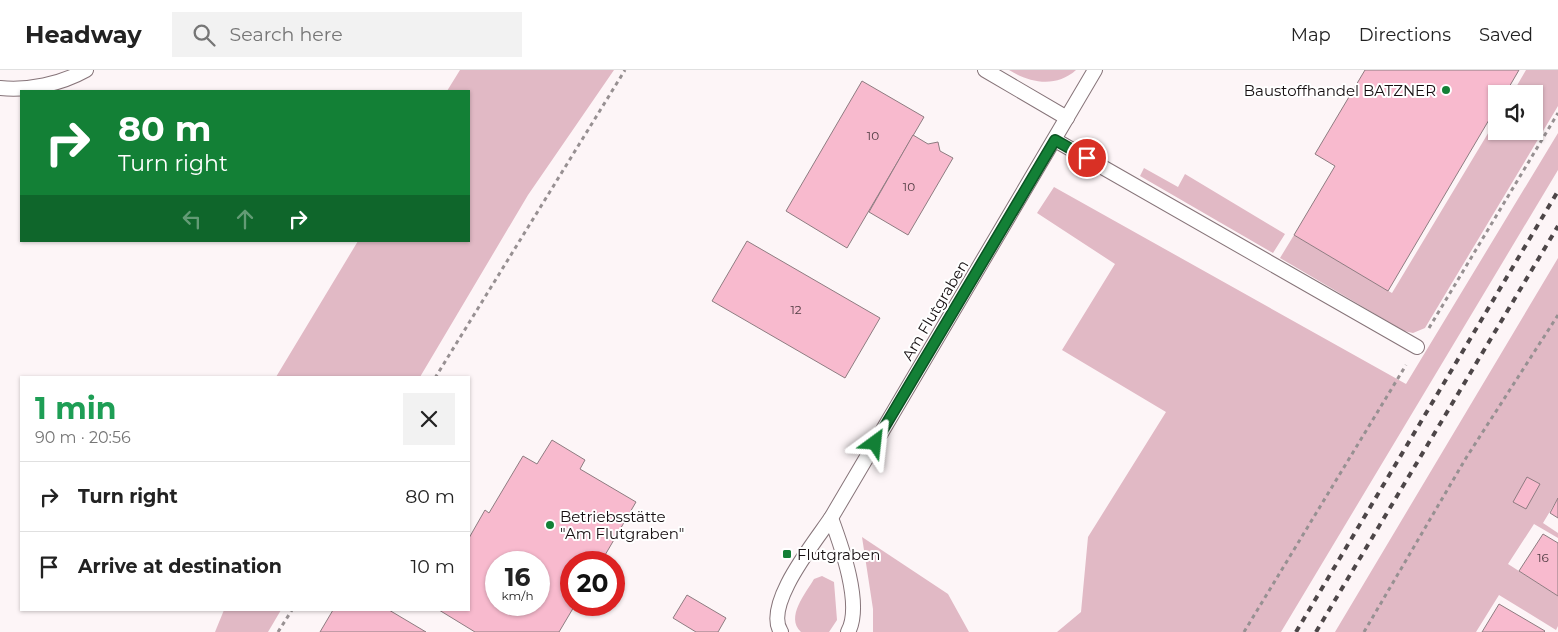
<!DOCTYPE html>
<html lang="en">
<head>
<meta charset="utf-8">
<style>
	body { margin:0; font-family:Montserrat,sans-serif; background:#f2f2f2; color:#222; height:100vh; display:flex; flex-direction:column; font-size:19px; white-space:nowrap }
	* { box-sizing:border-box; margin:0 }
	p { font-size:16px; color:#767676 }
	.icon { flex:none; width:28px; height:28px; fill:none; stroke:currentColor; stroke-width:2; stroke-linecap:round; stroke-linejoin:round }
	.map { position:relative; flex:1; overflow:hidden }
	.drawer { position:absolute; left:20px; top:306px; width:450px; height:235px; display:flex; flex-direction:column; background:#fff; border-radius:0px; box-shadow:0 1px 4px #0004 }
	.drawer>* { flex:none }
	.guide { position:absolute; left:20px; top:20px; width:450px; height:152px; border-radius:0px; box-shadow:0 1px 4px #0004; background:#138036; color:#fff; overflow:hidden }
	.tools { position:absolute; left:1488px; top:15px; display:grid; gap:10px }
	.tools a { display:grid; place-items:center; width:55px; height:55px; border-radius:0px; background:#fff; box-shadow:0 1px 4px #0004; font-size:25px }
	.speed { position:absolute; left:485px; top:481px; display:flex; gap:10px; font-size:25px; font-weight:700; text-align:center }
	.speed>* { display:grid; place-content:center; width:65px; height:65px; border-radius:50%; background:#fff; box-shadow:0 1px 4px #0004; line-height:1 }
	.speed small { font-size:12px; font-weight:400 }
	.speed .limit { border:8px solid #d22; background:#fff; color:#111 }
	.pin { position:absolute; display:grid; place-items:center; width:42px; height:42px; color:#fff; margin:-21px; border:2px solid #fff; border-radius:50%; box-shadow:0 1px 5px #0007 }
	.me { position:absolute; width:55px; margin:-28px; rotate:30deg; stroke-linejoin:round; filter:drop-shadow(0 0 4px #0008) }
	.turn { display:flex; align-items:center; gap:18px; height:105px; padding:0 15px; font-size:22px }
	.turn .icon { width:65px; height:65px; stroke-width:2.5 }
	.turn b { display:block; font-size:35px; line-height:42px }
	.lanes { display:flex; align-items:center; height:48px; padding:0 15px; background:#0003; justify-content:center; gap:25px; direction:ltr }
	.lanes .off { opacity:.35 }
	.round { display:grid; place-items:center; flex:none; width:52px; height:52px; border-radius:0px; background:#f2f2f2 }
	.head { display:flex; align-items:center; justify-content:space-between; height:85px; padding:0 15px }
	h1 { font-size:30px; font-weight:700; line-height:38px; color:#1e9e55 }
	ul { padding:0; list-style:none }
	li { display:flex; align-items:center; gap:15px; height:70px; padding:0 15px; border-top:1px solid #e0e0e0 }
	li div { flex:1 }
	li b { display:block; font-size:19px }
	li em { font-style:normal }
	header { display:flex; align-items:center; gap:30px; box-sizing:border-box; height:70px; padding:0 25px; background:#fff; border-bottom:1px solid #e0e0e0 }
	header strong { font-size:24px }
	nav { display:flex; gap:28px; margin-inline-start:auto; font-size:18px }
	.search { width:350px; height:45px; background:#f2f2f2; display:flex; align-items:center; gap:12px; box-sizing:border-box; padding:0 18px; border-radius:0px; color:#767676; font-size:19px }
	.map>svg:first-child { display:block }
	.green { fill:#e1b9c5 }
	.building { fill:#f8bace; stroke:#8e7c81; fill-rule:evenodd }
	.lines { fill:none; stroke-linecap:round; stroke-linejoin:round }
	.service-casing { stroke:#867479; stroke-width:16 }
	.path { stroke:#979092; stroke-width:3; stroke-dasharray:4 4; stroke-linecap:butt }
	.service { stroke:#fff; stroke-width:14 }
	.rail { stroke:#4d4648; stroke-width:4; stroke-dasharray:6 6; stroke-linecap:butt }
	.route-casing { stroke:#0c5323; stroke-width:12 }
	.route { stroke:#138036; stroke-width:9 }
	.poi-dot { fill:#138036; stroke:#fff; stroke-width:2 }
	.labels { text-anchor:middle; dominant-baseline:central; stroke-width:4; stroke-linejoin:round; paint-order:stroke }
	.number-label { font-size:12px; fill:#4e3a40 }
	.poi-label { font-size:15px; fill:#160f11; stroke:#fff; text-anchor:start }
	.street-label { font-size:15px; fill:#160f11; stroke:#fff }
</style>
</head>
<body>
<header>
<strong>Headway</strong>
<div class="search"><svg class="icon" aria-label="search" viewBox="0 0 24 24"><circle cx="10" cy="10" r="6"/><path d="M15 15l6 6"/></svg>Search here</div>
<nav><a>Map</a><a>Directions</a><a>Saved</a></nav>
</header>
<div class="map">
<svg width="1558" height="562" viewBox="0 0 1558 562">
	<rect width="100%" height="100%" fill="#fdf5f7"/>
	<!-- green -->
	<g class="green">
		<path d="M460,0H614L528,125L420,307H276L358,171H469V21H447Z"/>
		<path d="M1009,0H1076C1056,18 1030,13 1009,0Z"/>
		<path d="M1526,0H1558V36L1425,258L1413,263L1404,261L1280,188L1294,165L1392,223L1496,50V61H1534V24H1512Z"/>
		<path d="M1558,63V100L1281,562H1057L1081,542L1088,467L1166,342L1062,280L1115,194L1037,143L1054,117L1406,314Z"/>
		<path d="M1144,98L1178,117L1185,104L1285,164L1273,183L1140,106Z"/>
		<path d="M1558,188V428L1543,453L1558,463V468L1534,454L1508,494L1558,526V556L1556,560L1499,525L1476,562H1335Z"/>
		<path d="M862,467L948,524L969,562H873V539Z"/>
		<path d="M822,506L834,512L837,550L829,562H801C785,547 806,523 814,509Z"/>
		<path d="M224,540H281L268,562H215Z"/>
	</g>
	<!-- building -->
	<g class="building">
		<path d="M1365,0H1519L1505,24H1496V38L1388,221L1294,165L1335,96L1315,84Z"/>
		<path d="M862,11L924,47L847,178L786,141Z"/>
		<path d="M913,65L928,74L938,72L940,81L953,88L908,165L869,142Z"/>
		<path d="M747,171L880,248L845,308L712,231Z"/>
		<path d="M552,370L585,390L580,399L636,432L601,492H571V535H575L559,562H475L439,540H469V468L485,440L489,443L523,386L537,394ZM496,492H539V535H496Z"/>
		<path d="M1527,407L1540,414L1526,439L1513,432Z"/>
		<path d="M1558,428V448L1550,443Z"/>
		<path d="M1543,464L1558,473V526L1519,501Z"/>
		<path d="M687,525L726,548L718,562H696L673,548Z"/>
		<path d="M1499,534L1545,561L1544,562H1482Z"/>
		<path d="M333,540H389L426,562H320Z"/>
	</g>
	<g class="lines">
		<defs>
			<g id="service">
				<path d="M985,0L1067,48"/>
				<path d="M0,18C28,21 61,14 86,0"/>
				<path d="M1055,70L1417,277"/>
				<path d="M831,448C841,475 863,535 848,562"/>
				<path d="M781,562C763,535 815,472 831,448L1095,0"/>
			</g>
		</defs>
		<!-- service casing -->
		<use href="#service" class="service-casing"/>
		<!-- path -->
		<g class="path">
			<path d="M1429,258L1558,43"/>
			<path d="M435,308L625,0"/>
			<path d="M278,562L292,540"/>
			<path d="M1244,562L1406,295"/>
			<path d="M1364,562L1466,388L1558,245"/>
		</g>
		<!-- service -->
		<use href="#service" class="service"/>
		<!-- rail -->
		<g class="rail">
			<path d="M1296,562L1558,121"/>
			<path d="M1316,562L1558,156"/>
		</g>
	</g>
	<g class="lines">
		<defs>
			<path id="route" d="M875,373L1055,70L1087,88"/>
		</defs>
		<!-- route casing -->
		<use href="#route" class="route-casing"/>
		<!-- route -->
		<use href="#route" class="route"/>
	</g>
	<!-- markers -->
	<g class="poi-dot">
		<circle cx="1446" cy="20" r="5"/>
		<circle cx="550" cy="455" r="5"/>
		<rect x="782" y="479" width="10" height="10" rx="2.5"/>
	</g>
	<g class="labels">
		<!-- number labels -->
		<g class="number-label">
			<text x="873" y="65">10</text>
			<text x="909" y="116">10</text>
			<text x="796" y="239">12</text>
			<text x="1543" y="487">16</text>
		</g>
		<!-- poi labels -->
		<g class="poi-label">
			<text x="1436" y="20" text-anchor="end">Baustoffhandel BATZNER</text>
			<text x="560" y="446">Betriebsstätte<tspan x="560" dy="17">"Am Flutgraben"</tspan></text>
			<text x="797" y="484">Flutgraben</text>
		</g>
		<!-- street labels -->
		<g class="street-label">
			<text transform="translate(935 240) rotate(-59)">Am Flutgraben</text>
		</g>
	</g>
</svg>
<div class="tools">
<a><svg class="icon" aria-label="sound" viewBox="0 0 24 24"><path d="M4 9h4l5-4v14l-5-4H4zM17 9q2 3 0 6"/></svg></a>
</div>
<div class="speed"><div>16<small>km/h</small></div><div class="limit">20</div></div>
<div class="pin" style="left:1087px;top:88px;background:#d93025"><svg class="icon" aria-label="arrive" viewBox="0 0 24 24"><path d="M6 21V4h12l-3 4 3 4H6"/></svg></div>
<svg class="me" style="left:875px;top:373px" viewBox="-20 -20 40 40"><path d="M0-17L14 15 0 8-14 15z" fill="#138036" stroke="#fff" stroke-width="4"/></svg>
<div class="guide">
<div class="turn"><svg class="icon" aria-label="right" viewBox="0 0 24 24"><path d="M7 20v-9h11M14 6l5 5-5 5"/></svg><div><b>80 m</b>Turn right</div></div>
<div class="lanes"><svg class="icon off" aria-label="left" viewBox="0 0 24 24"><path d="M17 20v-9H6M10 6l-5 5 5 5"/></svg><svg class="icon off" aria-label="ahead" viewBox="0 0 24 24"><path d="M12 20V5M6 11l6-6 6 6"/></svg><svg class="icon" aria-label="right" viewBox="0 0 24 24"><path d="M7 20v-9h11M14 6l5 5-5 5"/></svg></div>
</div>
<section class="drawer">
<div class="head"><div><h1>1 min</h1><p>90 m · 20:56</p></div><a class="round"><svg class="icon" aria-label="close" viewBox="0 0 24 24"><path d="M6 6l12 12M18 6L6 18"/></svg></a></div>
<ul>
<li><svg class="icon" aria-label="right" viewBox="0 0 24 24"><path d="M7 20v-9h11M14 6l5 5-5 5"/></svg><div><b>Turn right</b></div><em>80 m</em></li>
<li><svg class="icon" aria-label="arrive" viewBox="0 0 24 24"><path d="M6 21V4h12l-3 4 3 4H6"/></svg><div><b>Arrive at destination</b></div><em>10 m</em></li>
</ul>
</section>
</div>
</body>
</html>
